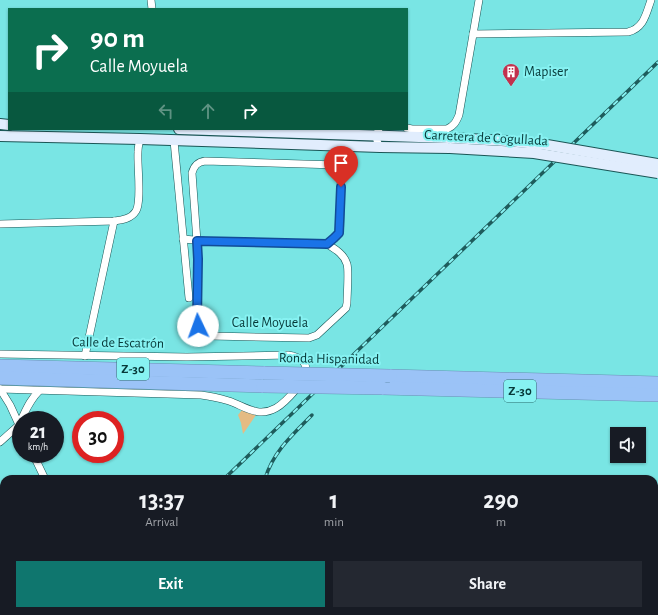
<!DOCTYPE html>
<html lang="en">
<head>
<meta charset="utf-8">
<style>
	body { margin:0; font-family:"Alegreya Sans",sans-serif; background:#242831; color:#f1f3f6; height:100vh; display:flex; flex-direction:column; font-size:15px; white-space:nowrap }
	* { box-sizing:border-box; margin:0 }
	p { font-size:13px; color:#9ea1a6 }
	.icon { flex:none; width:22px; height:22px; fill:none; stroke:currentColor; stroke-width:2; stroke-linecap:round; stroke-linejoin:round }
	.map { position:relative; flex:1; overflow:hidden }
	.side { position:absolute; left:0px; top:475px; width:658px; height:140px; display:flex; flex-direction:column; background:#171b24; border-radius:12px 12px 0 0; box-shadow:0 1px 3px #0004 }
	.side>* { flex:none }
	.guide { position:absolute; left:8px; top:8px; width:400px; height:122px; border-radius:0px; box-shadow:0 1px 3px #0004; background:#0b6e4f; color:#fff; overflow:hidden }
	.controls { position:absolute; left:610px; top:427px; display:grid; gap:8px }
	.controls a { display:grid; place-items:center; width:36px; height:36px; border-radius:0px; background:#171b24; box-shadow:0 1px 3px #0004; font-size:20px }
	.speed { position:absolute; left:12px; top:411px; display:flex; gap:8px; font-size:20px; font-weight:700; text-align:center }
	.speed>* { display:grid; place-content:center; width:52px; height:52px; border-radius:50%; background:#171b24; box-shadow:0 1px 3px #0004; line-height:1 }
	.speed small { font-size:10px; font-weight:400 }
	.speed .limit { border:6px solid #d22; background:#fff; color:#111 }
	.pin { position:absolute; display:grid; place-items:center; width:34px; height:34px; color:#fff; margin:-41px -17px; border-radius:50% 50% 50% 0; rotate:-45deg; box-shadow:0 0 4px #0007 }
	.pin .icon { rotate:45deg }
	.me { position:absolute; width:44px; margin:-22px; rotate:357deg; stroke-linejoin:round; filter:drop-shadow(0 0 3px #0008) }
	.turn { display:flex; align-items:center; gap:14px; height:84px; padding:0 16px; font-size:18px }
	.turn .icon { width:52px; height:52px; stroke-width:2.5 }
	.turn b { display:block; font-size:28px; line-height:34px }
	.lanes { display:flex; align-items:center; height:38px; padding:0 16px; background:#0003; justify-content:center; gap:20px; direction:ltr }
	.lanes .off { opacity:.35 }
	.eta { display:flex; justify-content:space-evenly; align-items:center; height:68px; text-align:center }
	.eta b { font-size:24px; font-weight:600; line-height:28px }
	.action { display:flex; gap:8px; margin-top:auto; padding:8px 16px }
	.action a { flex:1; height:46px; border-radius:0px; background:#0f766e; color:#fff; font-size:16px; font-weight:600; line-height:46px; text-align:center }
	.action a+a { background:#242831; color:#f1f3f6 }
	.map>svg:first-child { display:block }
	.green { fill:#e4bb83 }
	.lines { fill:none; stroke-linecap:round; stroke-linejoin:round }
	.street-casing { stroke:#1a5555; stroke-width:8 }
	.secondary-casing { stroke:#1a5555; stroke-width:12 }
	.highway-casing { stroke:#6793b4; stroke-width:14 }
	.street { stroke:#fff; stroke-width:7 }
	.secondary { stroke:#e1edfd; stroke-width:10 }
	.highway { stroke:#9bc3f7; stroke-width:13 }
	.rail-casing { stroke:#1e5c5c; stroke-width:3.5 }
	.rail { stroke:#87f2f2; stroke-width:2; stroke-dasharray:6; stroke-linecap:butt }
	.secondary-bridge-casing { stroke:#1a5555; stroke-width:12; stroke-linecap:butt }
	.highway-bridge-casing { stroke:#6793b4; stroke-width:14; stroke-linecap:butt }
	.secondary-bridge { stroke:#e1edfd; stroke-width:10 }
	.highway-bridge { stroke:#9bc3f7; stroke-width:13 }
	.route-casing { stroke:#114b97; stroke-width:10 }
	.route { stroke:#1a73e8; stroke-width:7 }
	.labels { text-anchor:middle; dominant-baseline:central; stroke-width:4; stroke-linejoin:round; paint-order:stroke }
	.shield { fill:#87f2f2; stroke:#2d7070; stroke-width:1 }
	.shield-label { font-size:13px; font-weight:bold; fill:#073939 }
	.poi-label { font-size:14px; fill:#073939; stroke:#87f2f2; text-anchor:start }
	.street-label { font-size:14px; fill:#073939; stroke:#87f2f2 }
</style>
</head>
<body>
<div class="map">
<svg width="658" height="615" viewBox="0 0 658 615">
	<rect width="100%" height="100%" fill="#79e5e4"/>
	<!-- green -->
	<path class="green" d="M242,410L256,415L243,434L241,423L238,415Z"/>
	<g class="lines">
		<defs>
			<g id="street">
				<path d="M151,0L152,9"/>
				<path d="M473,34L628,32C644,28 646,14 651,0"/>
				<path d="M407,128L412,129H447C454,126 456,122 459,115L479,0"/>
				<path d="M379,129C375,135 376,141 380,147"/>
				<path d="M174,141L189,298"/>
				<path d="M0,224L114,221C122,220 131,219 136,211C142,201 137,165 138,152C138,148 139,143 140,139"/>
				<path d="M183,239L205,241L327,244C335,249 344,254 347,264C349,271 347,295 347,303L346,308L317,335L309,338L211,336C201,333 198,329 197,319L198,255L192,173C194,166 197,162 205,161L337,165L341,169V172L340,229L337,236L327,244"/>
				<path d="M0,354L187,357L288,355C301,357 308,362 306,376"/>
				<path d="M85,356L114,221"/>
				<path d="M0,389L201,395C210,396 219,398 229,401C246,407 258,418 276,408C285,403 292,394 299,386"/>
				<path d="M0,389L10,405L21,429"/>
				<path d="M21,420C27,408 30,400 39,391"/>
				<path d="M0,442L19,425L21,421"/>
				<path d="M33,454L45,479"/>
				<path d="M0,546L4,543"/>
				<path d="M106,611L108,615"/>
				<path d="M266,611L268,615"/>
				<path d="M67,615L71,611"/>
				<path d="M121,615L126,611"/>
			</g>
			<g id="secondary">
				<path d="M0,124L9,125"/>
				<path d="M179,129L449,138"/>
				<path d="M0,136L140,139L380,147L450,148"/>
			</g>
			<g id="highway">
				<path d="M0,366L265,373"/>
				<path d="M390,376L658,383"/>
				<path d="M0,378L263,386"/>
				<path d="M382,388L658,395"/>
			</g>
		</defs>
		<!-- street casing -->
		<use href="#street" class="street-casing"/>
		<!-- secondary casing -->
		<use href="#secondary" class="secondary-casing"/>
		<!-- highway casing -->
		<use href="#highway" class="highway-casing"/>
		<!-- street -->
		<use href="#street" class="street"/>
		<!-- secondary -->
		<use href="#secondary" class="secondary"/>
		<!-- highway -->
		<use href="#highway" class="highway"/>
		<defs>
			<g id="rail">
				<path d="M224,479L658,62"/>
				<path d="M265,479C273,452 293,434 312,415"/>
				<path d="M285,611L287,615"/>
				<path d="M89,615L94,611"/>
			</g>
		</defs>
		<!-- rail casing -->
		<use href="#rail" class="rail-casing"/>
		<!-- rail -->
		<use href="#rail" class="rail"/>
		<defs>
			<g id="secondary-bridge">
				<path d="M449,138L507,141L547,145L658,164"/>
				<path d="M450,148L534,153L658,173"/>
			</g>
			<g id="highway-bridge">
				<path d="M265,373L390,376"/>
				<path d="M263,386L382,388"/>
			</g>
		</defs>
		<!-- secondary-bridge casing -->
		<use href="#secondary-bridge" class="secondary-bridge-casing"/>
		<!-- highway-bridge casing -->
		<use href="#highway-bridge" class="highway-bridge-casing"/>
		<!-- secondary-bridge -->
		<use href="#secondary-bridge" class="secondary-bridge"/>
		<!-- highway-bridge -->
		<use href="#highway-bridge" class="highway-bridge"/>
	</g>
	<g class="lines">
		<defs>
			<path id="route" d="M198,326L197,319L198,259L197,241L327,244L334,238L339,233L341,187"/>
		</defs>
		<!-- route casing -->
		<use href="#route" class="route-casing"/>
		<!-- route -->
		<use href="#route" class="route"/>
	</g>
	<!-- icons -->
	<defs>
		<symbol id="building-pin" viewBox="-11 -11 22 30"><path d="M0 17L-7.5 6A9.5 9.5 0 1 1 7.5 6Z" fill="#c2314d" stroke="#87f2f2"/><path d="M-4-6H4V6H1V3H-1V6H-4ZM-2.5-4.3h1.7v1.8h-1.7ZM.8-4.3h1.7v1.8H.8ZM-2.5-1h1.7V.8h-1.7ZM.8-1h1.7V.8H.8Z" fill="#fff"/></symbol>
	</defs>
	<g fill-rule="evenodd">
		<use href="#building-pin" x="501" y="62" width="20" height="27"/>
	</g>
	<g class="labels">
		<!-- shield labels -->
		<g class="shield">
			<rect x="117" y="358" width="32" height="22" rx="3"/>
			<rect x="504" y="380" width="32" height="22" rx="3"/>
		</g>
		<g class="shield-label">
			<text x="133" y="369">Z-30</text>
			<text x="520" y="391">Z-30</text>
		</g>
		<!-- poi labels -->
		<g class="poi-label">
			<text x="524" y="72">Mapiser</text>
		</g>
		<!-- street labels -->
		<g class="street-label">
			<text transform="translate(486 138) rotate(3)">Carretera de Cogullada</text>
			<text x="270" y="323">Calle Moyuela</text>
			<text transform="translate(118 343) rotate(1)">Calle de Escatrón</text>
			<text transform="translate(329 359) rotate(1)">Ronda Hispanidad</text>
		</g>
	</g>
</svg>
<div class="controls">
<a><svg class="icon" aria-label="sound" viewBox="0 0 24 24"><path d="M4 9h4l5-4v14l-5-4H4zM17 9q2 3 0 6"/></svg></a>
</div>
<div class="speed"><div>21<small>km/h</small></div><div class="limit">30</div></div>
<div class="pin" style="left:341px;top:187px;background:#d93025"><svg class="icon" aria-label="arrive" viewBox="0 0 24 24"><path d="M6 21V4h12l-3 4 3 4H6"/></svg></div>
<svg class="me" style="left:198px;top:326px" viewBox="-20 -20 40 40"><circle r="19" fill="#fff"/><path d="M0-13L10 11 0 6-10 11z" fill="#1a73e8"/></svg>
<div class="guide">
<div class="turn"><svg class="icon" aria-label="right" viewBox="0 0 24 24"><path d="M7 20v-9h11M14 6l5 5-5 5"/></svg><div><b>90 m</b>Calle Moyuela</div></div>
<div class="lanes"><svg class="icon off" aria-label="left" viewBox="0 0 24 24"><path d="M17 20v-9H6M10 6l-5 5 5 5"/></svg><svg class="icon off" aria-label="ahead" viewBox="0 0 24 24"><path d="M12 20V5M6 11l6-6 6 6"/></svg><svg class="icon" aria-label="right" viewBox="0 0 24 24"><path d="M7 20v-9h11M14 6l5 5-5 5"/></svg></div>
</div>
<section class="side">
<div class="eta">
<div><b>13:37</b><p>Arrival</p></div>
<div><b>1</b><p>min</p></div>
<div><b>290</b><p>m</p></div>
</div>
<div class="action"><a>Exit</a><a>Share</a></div>
</section>
</div>
</body>
</html>
